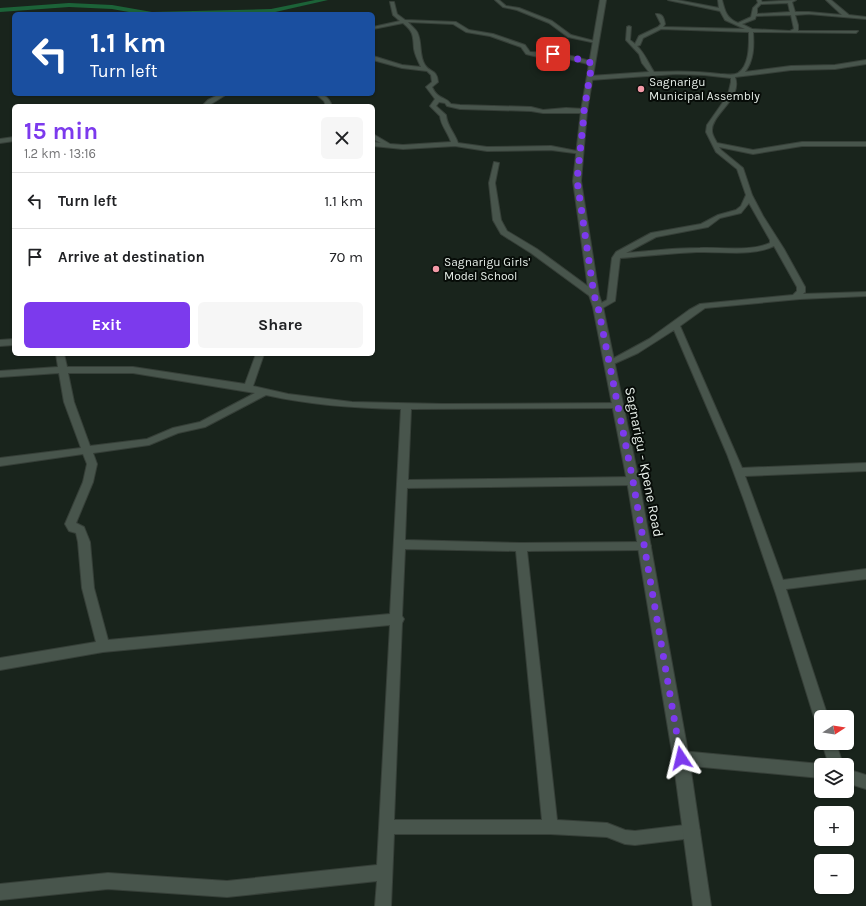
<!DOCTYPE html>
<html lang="en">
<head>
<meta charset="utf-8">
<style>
	body { margin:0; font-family:Karla,sans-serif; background:#f6f6f6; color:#202124; height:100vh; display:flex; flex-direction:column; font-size:15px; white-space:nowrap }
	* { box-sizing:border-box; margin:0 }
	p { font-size:13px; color:#757577 }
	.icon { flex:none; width:22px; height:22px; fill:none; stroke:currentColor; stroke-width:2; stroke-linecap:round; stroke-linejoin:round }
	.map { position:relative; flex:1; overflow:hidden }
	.sheet { position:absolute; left:12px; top:104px; width:363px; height:252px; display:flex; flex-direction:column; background:#fff; border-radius:6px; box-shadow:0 1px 3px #0004 }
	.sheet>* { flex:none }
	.banner { position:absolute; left:12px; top:12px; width:363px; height:84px; border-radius:6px; box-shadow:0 1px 3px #0004; background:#1a4fa0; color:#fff; overflow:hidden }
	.needle { width:26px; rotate:78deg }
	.fabs { position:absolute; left:814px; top:710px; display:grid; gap:8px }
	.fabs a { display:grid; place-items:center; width:40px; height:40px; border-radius:6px; background:#fff; box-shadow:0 1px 3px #0004; font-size:20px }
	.pin { position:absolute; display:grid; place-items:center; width:34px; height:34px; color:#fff; margin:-17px; border-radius:8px; box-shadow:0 2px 6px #0006 }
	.me { position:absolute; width:44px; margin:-22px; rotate:350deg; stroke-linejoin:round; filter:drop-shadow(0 0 3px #0008) }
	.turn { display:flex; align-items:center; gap:14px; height:84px; padding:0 12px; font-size:18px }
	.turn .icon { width:52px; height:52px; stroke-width:2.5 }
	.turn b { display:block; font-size:28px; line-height:34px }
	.round { display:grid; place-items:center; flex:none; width:42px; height:42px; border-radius:6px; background:#f6f6f6 }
	.overview { display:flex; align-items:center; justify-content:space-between; height:68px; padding:0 12px }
	h1 { font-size:24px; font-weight:700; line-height:30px; color:#7c3aed }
	.cta { display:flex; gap:8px; margin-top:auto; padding:8px 12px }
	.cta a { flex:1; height:46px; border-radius:6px; background:#7c3aed; color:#fff; font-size:16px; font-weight:700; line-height:46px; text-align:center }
	.cta a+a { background:#f6f6f6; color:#202124 }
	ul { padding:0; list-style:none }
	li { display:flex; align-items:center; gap:12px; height:56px; padding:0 12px; border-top:1px solid #e0e0e0 }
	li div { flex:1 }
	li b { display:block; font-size:15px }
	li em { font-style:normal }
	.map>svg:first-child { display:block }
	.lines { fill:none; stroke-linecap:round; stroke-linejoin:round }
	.river { fill:#1c6338; fill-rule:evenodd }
	.street-casing { stroke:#363f38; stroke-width:2 }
	.secondary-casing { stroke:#363f38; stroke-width:2 }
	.street { fill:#48554c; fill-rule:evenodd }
	.secondary { fill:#48554c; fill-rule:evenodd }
	.route { stroke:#7c3aed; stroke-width:7; stroke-dasharray:0 12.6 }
	.poi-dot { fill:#f39aa7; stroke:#070c08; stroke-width:1.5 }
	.labels { text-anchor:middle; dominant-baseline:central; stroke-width:4; stroke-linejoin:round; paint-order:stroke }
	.far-poi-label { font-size:12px; fill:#e7efe9; stroke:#070c08; text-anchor:start }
	.street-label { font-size:14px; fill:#e7efe9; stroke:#070c08 }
</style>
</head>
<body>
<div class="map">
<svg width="866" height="906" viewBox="0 0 866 906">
	<rect width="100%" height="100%" fill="#19241c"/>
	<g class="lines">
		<!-- river -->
		<path class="river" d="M315,0H328L271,13L140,14L112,9L69,7L0,12V8L69,3L112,5L152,12L271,9Z"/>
		<defs>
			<g id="street">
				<path d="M495,0H499L506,6L519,8L552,21L571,35L598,42L596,43L568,37L549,23L517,10L503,7Z"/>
				<path d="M668,0H677L719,8L718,0H722C725,11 726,18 738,23L751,17L753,8L758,3L757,0H761L762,2L796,0L792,2L795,12H809L842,15L826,0H831L849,15L866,17V19L809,14L795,15L798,25V31H858L856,33L753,32C754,46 754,60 745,72L791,66L835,65L866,60V64L835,69L791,70L735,77C743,99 711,114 712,131C712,135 715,139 717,143L753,150L802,142H866V146H802L753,154L719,147L721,150L743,168L752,195L763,216L784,249L805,287V292L803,294L866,292V296L800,299L705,308L680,326L742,468L866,463V471L745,476L783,580L866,569V579L786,589L828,717H821V723L816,721L814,717L776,594L745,503L727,454L674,330L638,353L609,366L605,363L649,339L689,310L700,304L793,295L797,291V287L774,246C752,257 722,251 697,252C672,253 646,256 620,258L615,301L601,309H595L594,307L607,300L612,258L616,252L651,233L701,224L718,215L736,210L741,206L746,195L737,169L716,152L706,132L707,125L728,95L731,82V78L704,75L676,74L590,80L587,78L590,76L649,72L642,63L639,54L626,40L627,27L629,26L631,27L630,40L635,44L639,36L658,27L661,24L656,14C663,13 664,19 665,24L663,27L745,29L725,20L720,11ZM788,3L790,12L757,14V8L761,4ZM791,15L794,29L790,31L752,29L742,24L755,19L756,16ZM661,29L749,32C749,44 750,65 738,73C733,76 725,74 720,74C698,71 676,71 654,72C648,63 645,54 637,46L640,45L643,38ZM749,203L770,240V243C751,252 720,247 700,248C675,248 650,251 626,253L656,237L708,227L720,218L741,213Z"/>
				<path d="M390,2H394L397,14L405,20L456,22L469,30L493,34L525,45L530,52L560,53L594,62L595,63L592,65L560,57H538L526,54L521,47L490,36L466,32L453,24L408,22C411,26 417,30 418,34C422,44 419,56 425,65C430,73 437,69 438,82L432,87C438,100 445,96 451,104L460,105L531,107L543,110L566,108L584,109L587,111L584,113H543L531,111L460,109L447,106L445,103L439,102L436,106L446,115C447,126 454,132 458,143L487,147L551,146L582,152V154L551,150L487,151L455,146L403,149L373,146V142L381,143L373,139V134L390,144L403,145L451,142C448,132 441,126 440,116L430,106L435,99L426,87L432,82L431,75L427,71L402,68L373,60V56L402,65L421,67C418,61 415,55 414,49C413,36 414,32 403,23L373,29V27L400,21L393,15Z"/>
				<path d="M220,94H227L208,106H202L208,100Z"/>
				<path d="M316,94C325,94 329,98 332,106H326L324,101Z"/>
				<path d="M14,137V141L0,143V139Z"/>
				<path d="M494,162L499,163L495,183L501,220L507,231L537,249L597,293V297H591L531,253L501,234L493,220L489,183Z"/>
				<path d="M14,339V345L0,346V340Z"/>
				<path d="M56,354H64L67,367H133L245,384L256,354H264L253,386L288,394L352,402L443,404L622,403L624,405L622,407L619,408L411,409L408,480L633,477L637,478L638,481L637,484L633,485L407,488L405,540L521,543L645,542L649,543L651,546L649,549L645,550L527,551L557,820L607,823L625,830L635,831L693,824L698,826L700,831L698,836L693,838L635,845L625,844L607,837L550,834H394L391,906H375L377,881L227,897L108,889L0,900V884L108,873L227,881L377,865L390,625L103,652L0,670V658L96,642L82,588L78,542L76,533L69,531L65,524L83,482L87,464L83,454L0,466V458L81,448L64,402L59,373L0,377V371L58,367ZM68,373H133L255,393L200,422L173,428L147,439L90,446L74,402ZM266,395C310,405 355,408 401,409L390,614L108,640L94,588L90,542L84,527L76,523L93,482L97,464L93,453L149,445L178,433L205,427ZM405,549L516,551L542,820H394L402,623L404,619L402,616Z"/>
				<path d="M822,743H836L843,765H829Z"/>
				<path d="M681,751L821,764L823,765H821V778L681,765L676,763L674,758L676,753Z"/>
				<path d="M847,769L866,775V789L847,783Z"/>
			</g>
			<path id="secondary" d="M600,0H606L587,111L581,181L599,295L603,307L639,481L689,758L711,906H693L673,758L627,481L593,307L589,295L573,181L581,111Z"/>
		</defs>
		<!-- street casing -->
		<use href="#street" class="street-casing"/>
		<!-- secondary casing -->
		<use href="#secondary" class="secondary-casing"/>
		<!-- street -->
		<use href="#street" class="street"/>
		<!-- secondary -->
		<use href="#secondary" class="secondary"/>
	</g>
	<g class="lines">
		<!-- route -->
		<path class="route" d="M553,54L570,57L592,63L584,111L583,125L577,180L594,295L598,307L633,481L681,758"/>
	</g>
	<!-- markers -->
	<g class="poi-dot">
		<circle cx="641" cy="89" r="4"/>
		<circle cx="436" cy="269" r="4"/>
	</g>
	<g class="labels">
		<!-- far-poi labels -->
		<g class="far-poi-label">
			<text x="649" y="82">Sagnarigu<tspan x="649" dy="14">Municipal Assembly</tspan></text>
			<text x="444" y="262">Sagnarigu Girls'<tspan x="444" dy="14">Model School</tspan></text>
		</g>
		<!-- street labels -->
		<g class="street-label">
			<text transform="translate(644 462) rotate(79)">Sagnarigu - Kpene Road</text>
		</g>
	</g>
</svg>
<div class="fabs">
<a><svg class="needle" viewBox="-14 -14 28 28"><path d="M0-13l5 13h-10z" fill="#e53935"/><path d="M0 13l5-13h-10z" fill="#757577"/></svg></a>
<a><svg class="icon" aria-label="layers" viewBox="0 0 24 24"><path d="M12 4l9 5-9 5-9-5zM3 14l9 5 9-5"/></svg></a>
<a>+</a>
<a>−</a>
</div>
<div class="pin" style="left:553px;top:54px;background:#d93025"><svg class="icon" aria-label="arrive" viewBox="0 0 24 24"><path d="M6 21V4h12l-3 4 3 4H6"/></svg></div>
<svg class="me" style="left:681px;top:758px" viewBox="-20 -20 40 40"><path d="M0-17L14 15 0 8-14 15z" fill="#7c3aed" stroke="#fff" stroke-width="4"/></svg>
<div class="banner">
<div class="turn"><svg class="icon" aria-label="left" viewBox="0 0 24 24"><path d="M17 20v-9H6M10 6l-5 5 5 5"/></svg><div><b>1.1 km</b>Turn left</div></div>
</div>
<section class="sheet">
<div class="overview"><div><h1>15 min</h1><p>1.2 km · 13:16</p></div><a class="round"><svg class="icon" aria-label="close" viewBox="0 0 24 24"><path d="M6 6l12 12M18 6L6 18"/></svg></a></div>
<ul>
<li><svg class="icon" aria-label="left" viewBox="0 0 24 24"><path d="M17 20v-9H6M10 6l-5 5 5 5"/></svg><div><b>Turn left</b></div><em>1.1 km</em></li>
<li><svg class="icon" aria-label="arrive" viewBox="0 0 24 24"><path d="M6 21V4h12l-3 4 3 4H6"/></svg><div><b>Arrive at destination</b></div><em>70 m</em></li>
</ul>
<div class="cta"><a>Exit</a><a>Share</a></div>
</section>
</div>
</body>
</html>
